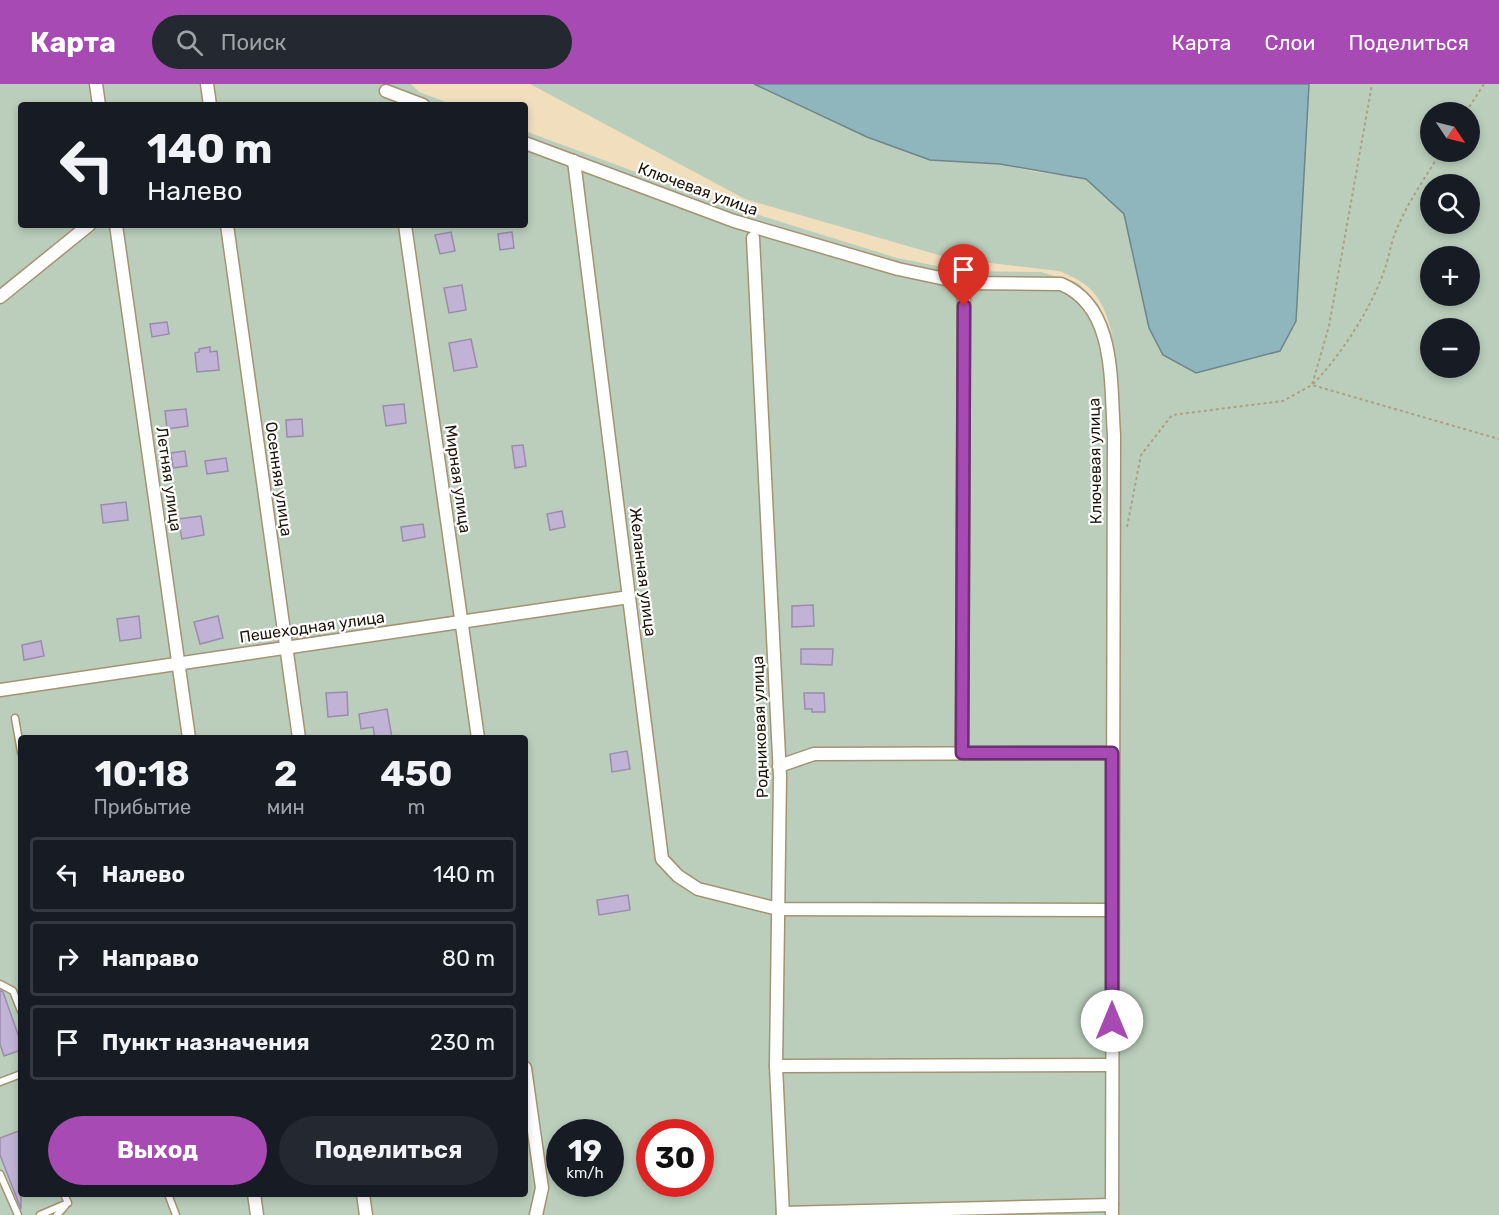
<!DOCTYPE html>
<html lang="ru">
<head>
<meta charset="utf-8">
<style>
	body { margin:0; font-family:Rubik,sans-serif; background:#242831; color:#f1f3f6; height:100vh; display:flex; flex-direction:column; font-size:22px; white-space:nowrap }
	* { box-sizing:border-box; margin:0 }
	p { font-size:20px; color:#9ea1a6 }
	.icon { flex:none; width:33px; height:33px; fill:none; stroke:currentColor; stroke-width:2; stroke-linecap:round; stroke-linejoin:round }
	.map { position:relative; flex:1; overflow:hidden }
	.panel { position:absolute; left:18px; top:651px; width:510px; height:462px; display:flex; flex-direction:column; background:#171b24; border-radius:6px; box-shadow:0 3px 9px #0003 }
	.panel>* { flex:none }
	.banner { position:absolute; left:18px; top:18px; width:510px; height:126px; border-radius:6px; box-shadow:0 3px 9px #0003; background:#171b24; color:#f1f3f6; overflow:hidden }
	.needle { width:39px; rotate:125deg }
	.tools { position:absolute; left:1420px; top:18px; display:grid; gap:12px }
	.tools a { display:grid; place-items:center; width:60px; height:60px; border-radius:50%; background:#171b24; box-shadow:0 3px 9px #0003; font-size:30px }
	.speed { position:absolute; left:546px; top:1035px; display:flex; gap:12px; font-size:30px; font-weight:700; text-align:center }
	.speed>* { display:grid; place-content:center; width:78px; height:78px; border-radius:50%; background:#171b24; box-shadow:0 3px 9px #0003; line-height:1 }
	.speed small { font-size:15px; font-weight:400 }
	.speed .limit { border:9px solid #d22; background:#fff; color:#111 }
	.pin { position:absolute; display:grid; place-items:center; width:51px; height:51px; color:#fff; margin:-62px -26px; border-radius:50% 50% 50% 0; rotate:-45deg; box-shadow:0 0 6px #0007 }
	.pin .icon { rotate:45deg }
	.me { position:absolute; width:66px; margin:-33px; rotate:0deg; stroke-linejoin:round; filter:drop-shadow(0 0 4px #0008) }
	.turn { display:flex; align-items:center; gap:21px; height:126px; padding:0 30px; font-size:27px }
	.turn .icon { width:78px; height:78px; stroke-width:2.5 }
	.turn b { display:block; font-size:42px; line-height:51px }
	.eta { display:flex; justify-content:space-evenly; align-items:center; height:102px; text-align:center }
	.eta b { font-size:36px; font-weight:700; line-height:42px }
	.primary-button { display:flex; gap:12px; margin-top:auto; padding:12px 30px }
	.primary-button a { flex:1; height:69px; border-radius:36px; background:#a74ab3; color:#fff; font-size:24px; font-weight:700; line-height:69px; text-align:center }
	.primary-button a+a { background:#242831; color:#f1f3f6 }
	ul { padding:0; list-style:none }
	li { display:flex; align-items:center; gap:18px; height:75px; margin:0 12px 9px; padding:0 18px; border:3px solid #363941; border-radius:6px }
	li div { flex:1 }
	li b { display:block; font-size:22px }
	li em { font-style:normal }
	header { display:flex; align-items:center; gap:36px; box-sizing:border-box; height:84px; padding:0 30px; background:#a74ab3; color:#fff }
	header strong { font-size:28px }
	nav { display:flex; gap:33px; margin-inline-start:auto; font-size:21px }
	.search { width:420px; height:54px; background:#242831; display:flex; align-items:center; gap:15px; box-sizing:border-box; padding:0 21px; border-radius:33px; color:#9ea1a6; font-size:22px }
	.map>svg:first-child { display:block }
	.green { fill:#bacebb; fill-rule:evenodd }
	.water { fill:#8fb5bd; stroke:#6d8688; stroke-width:1.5 }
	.building { fill:#c1b3d5; stroke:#9a8cac; stroke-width:1.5 }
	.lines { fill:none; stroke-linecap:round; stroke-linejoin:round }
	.service-casing { stroke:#a49272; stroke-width:9 }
	.minor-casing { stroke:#a49272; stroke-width:15 }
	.path { stroke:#ad9e84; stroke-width:2; stroke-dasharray:3 3; stroke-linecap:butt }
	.service { stroke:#fff; stroke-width:6 }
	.minor { stroke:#fff; stroke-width:12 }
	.route-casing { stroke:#6d3074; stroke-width:15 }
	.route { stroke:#a74ab3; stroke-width:10 }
	.labels { text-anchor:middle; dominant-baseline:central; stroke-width:4.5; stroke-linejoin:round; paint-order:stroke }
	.street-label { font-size:16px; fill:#1e170b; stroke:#fff }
</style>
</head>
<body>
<header>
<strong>Карта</strong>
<div class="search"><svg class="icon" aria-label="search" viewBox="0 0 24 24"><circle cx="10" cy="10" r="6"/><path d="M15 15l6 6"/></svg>Поиск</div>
<nav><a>Карта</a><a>Слои</a><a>Поделиться</a></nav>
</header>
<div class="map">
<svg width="1499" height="1131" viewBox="0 0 1499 1131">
	<rect width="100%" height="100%" fill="#f1debd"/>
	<!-- green -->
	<path class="green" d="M0,0H411L419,8L454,21H21V141H525V47L717,118L897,174L962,187L1041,188L1078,199L1098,220L1113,252C1103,217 1096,201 1059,187L949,174L745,115L530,0H754L867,53L1036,88L1086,94L1124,130L1149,244L1163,271L1196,289L1296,237L1309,0H1499V1131H0ZM1431,28H1470V68H1431ZM1431,100H1470V140H1431ZM1431,172H1470V212H1431ZM1431,244H1470V284H1431ZM21,654H525V1110H21ZM560,1048H610V1100H560ZM650,1048H700V1100H650Z"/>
	<!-- water -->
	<path class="water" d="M754,0H1309L1296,237L1280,267L1196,289L1163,271L1149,244L1124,130L1086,95L1000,80L930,76L867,53Z"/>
	<!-- building -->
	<g class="building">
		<path d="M451,148L455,167L440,170L435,151Z"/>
		<path d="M512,148L514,164L500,166L498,150Z"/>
		<path d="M462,201L466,226L449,229L444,204Z"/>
		<path d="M167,238L169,250L152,253L150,240Z"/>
		<path d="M471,255L477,283L454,287L449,259Z"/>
		<path d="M210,263V268L217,267L219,286L197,288L195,269L199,268V265Z"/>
		<path d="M404,320L406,339L386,342L383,322Z"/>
		<path d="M186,325L188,342L167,345L165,327Z"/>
		<path d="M302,335L303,352L287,353L286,336Z"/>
		<path d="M523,361L526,382L515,384L512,362Z"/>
		<path d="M185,367L187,382L173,384L171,369Z"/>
		<path d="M226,374L228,387L207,390L205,377Z"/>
		<path d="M126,418L128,436L103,439L101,421Z"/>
		<path d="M562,427L565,443L550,446L547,430Z"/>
		<path d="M201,432L204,451L182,455L178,435Z"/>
		<path d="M423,440L425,453L403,457L401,443Z"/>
		<path d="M813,521L814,542L792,543V522Z"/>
		<path d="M139,532L141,554L120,557L117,535Z"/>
		<path d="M218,532L223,554L200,560L194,538Z"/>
		<path d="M41,557L44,572L24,576L22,561Z"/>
		<path d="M801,565H833L832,581L801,580Z"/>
		<path d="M347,608L348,631L328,633L326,609Z"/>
		<path d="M804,609H824L825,628H812V625H805Z"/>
		<path d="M387,625L392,654H375L373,643L361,645L359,630Z"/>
		<path d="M627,667L630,685L612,688L610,670Z"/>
		<path d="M628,811L630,826L599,831L597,816Z"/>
		<path d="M0,906L3,908L21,959V966L4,972L0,960Z"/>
		<path d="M21,1046V1125L0,1071V1054Z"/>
	</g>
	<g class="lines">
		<defs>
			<g id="service">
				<path d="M15,634L21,668"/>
				<path d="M0,900L13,907L21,927"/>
				<path d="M0,998L21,990"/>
				<path d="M0,1090L18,1131"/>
				<path d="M168,1110L176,1131"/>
				<path d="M40,1131L68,1119L64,1110"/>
				<path d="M57,1131L65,1122"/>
			</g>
			<g id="minor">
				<path d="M96,0L99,21"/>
				<path d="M207,0L210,21"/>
				<path d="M386,7L423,21"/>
				<path d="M525,59L734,137L898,185L964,199L1061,200C1117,223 1110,300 1114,351L1112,1131"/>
				<path d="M574,77L662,775L678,792L698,805L778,825L1112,826"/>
				<path d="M116,141L189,654"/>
				<path d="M227,141L299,654"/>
				<path d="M405,141L478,654"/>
				<path d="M753,154L780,692L776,982L783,1131"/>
				<path d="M0,213L89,141"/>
				<path d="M0,606L629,513"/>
				<path d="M962,669L964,199"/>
				<path d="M779,682L814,670L1112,669"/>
				<path d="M776,982L1112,981"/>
				<path d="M525,984L542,1104L536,1131"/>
				<path d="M254,1110L257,1131"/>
				<path d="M363,1110L366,1131"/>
				<path d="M783,1129L1112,1121"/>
			</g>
		</defs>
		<!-- service casing -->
		<use href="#service" class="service-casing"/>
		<!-- minor casing -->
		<use href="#minor" class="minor-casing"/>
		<!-- path -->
		<g class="path">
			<path d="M1466,28L1484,0"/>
			<path d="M1441,68C1425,94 1405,122 1394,152C1390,163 1389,174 1385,184C1373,222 1340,273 1312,301L1499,355"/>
			<path d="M1127,443L1141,371L1172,331L1283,317L1312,301L1329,242L1372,0"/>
		</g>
		<!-- service -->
		<use href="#service" class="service"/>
		<!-- minor -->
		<use href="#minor" class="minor"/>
	</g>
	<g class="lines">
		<defs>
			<path id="route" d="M964,222L962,669H1112V937"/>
		</defs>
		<!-- route casing -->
		<use href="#route" class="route-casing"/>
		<!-- route -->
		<use href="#route" class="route"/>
	</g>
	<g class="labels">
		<!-- street labels -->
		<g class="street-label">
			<text transform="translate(698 105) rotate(20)">Ключевая улица</text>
			<text transform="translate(1095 377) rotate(-91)">Ключевая улица</text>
			<text transform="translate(169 395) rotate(82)">Летняя улица</text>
			<text transform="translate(279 395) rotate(82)">Осенняя улица</text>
			<text transform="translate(458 395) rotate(82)">Мирная улица</text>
			<text transform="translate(643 488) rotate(83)">Желанная улица</text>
			<text transform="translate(312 543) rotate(-8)">Пешеходная улица</text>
			<text transform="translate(760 643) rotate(-92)">Родниковая улица</text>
		</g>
	</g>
</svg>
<div class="tools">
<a><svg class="needle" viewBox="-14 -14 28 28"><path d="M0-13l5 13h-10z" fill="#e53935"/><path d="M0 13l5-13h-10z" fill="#9ea1a6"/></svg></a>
<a><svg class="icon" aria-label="search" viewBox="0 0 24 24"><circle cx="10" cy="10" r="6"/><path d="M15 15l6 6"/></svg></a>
<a>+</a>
<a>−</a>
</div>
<div class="speed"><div>19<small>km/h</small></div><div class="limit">30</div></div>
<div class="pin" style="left:964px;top:222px;background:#d93025"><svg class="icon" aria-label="arrive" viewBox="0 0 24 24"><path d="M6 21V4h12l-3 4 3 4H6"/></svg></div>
<svg class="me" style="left:1112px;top:937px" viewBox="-20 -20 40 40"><circle r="19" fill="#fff"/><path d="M0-13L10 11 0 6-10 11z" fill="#a74ab3"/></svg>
<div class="banner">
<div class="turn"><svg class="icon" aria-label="left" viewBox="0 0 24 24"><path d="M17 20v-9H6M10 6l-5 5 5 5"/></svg><div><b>140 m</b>Налево</div></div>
</div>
<section class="panel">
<div class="eta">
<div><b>10:18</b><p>Прибытие</p></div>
<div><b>2</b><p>мин</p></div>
<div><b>450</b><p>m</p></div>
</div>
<ul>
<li><svg class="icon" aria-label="left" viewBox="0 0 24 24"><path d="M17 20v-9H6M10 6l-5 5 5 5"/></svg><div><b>Налево</b></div><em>140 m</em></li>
<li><svg class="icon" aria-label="right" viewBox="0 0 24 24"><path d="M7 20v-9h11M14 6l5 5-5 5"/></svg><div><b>Направо</b></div><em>80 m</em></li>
<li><svg class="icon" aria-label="arrive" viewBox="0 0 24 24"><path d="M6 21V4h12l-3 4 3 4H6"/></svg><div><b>Пункт назначения</b></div><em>230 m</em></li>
</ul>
<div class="primary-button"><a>Выход</a><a>Поделиться</a></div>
</section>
</div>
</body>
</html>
